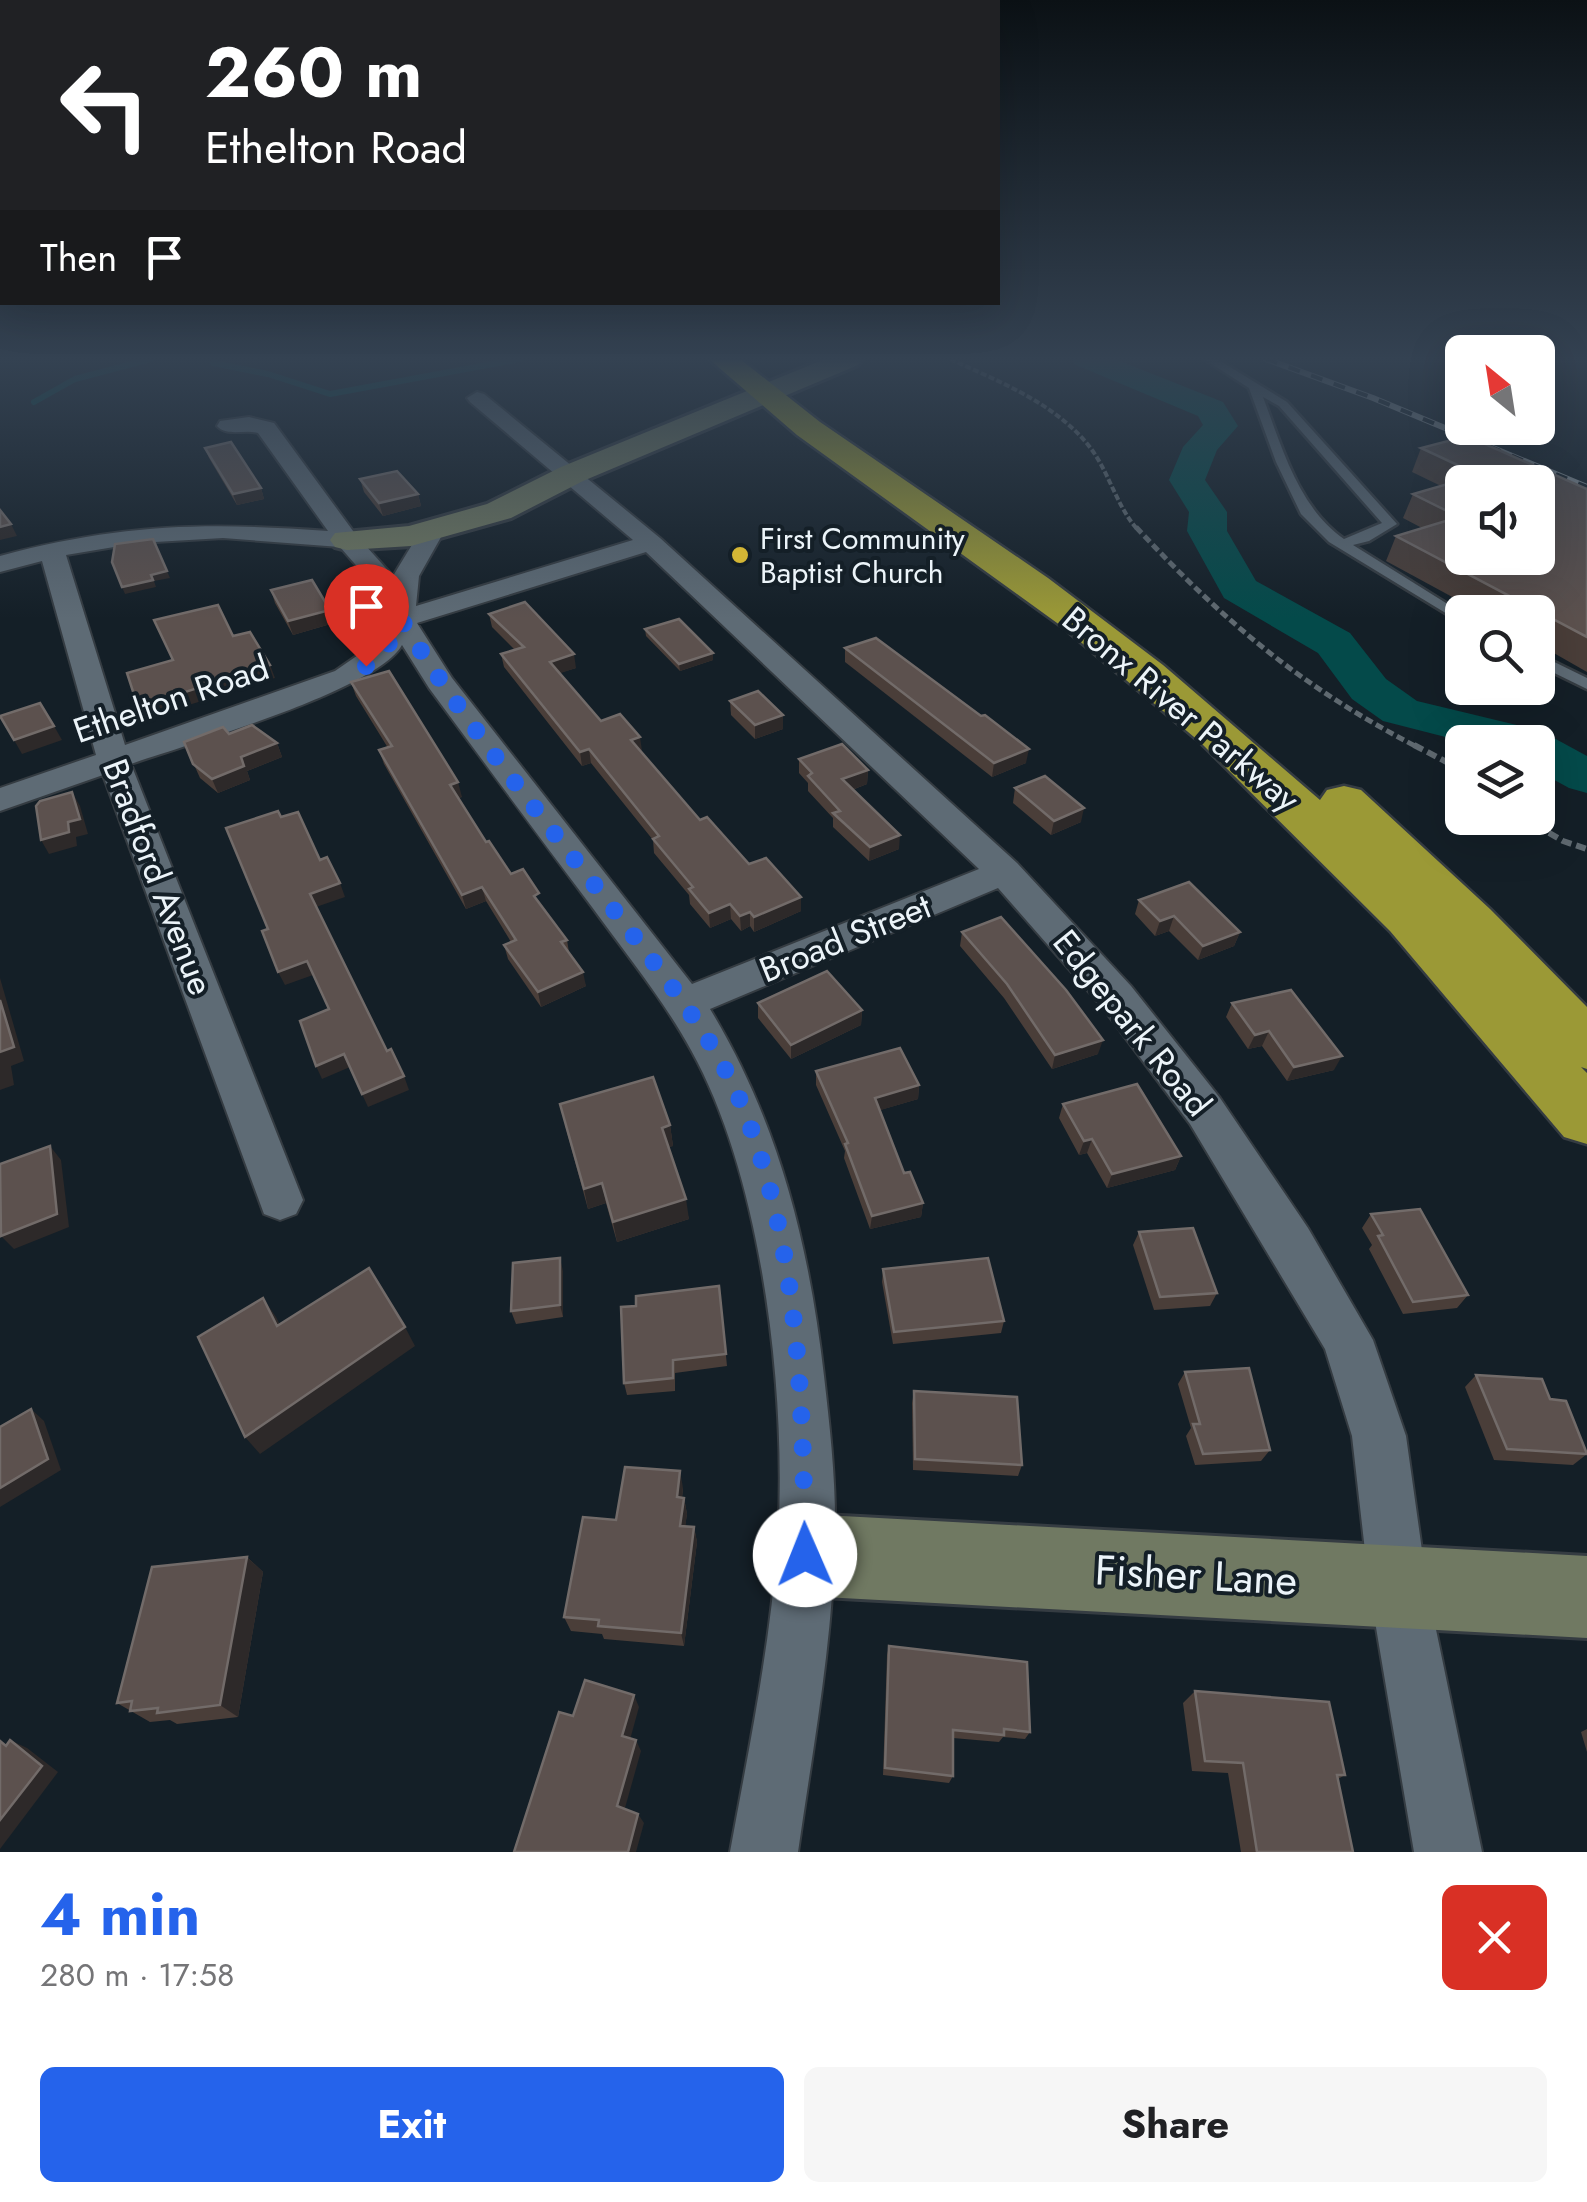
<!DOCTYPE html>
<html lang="en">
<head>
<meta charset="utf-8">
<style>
	body { margin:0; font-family:Jost,sans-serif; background:#f6f6f6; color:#202124; height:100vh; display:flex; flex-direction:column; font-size:38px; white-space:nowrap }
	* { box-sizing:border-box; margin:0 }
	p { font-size:32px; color:#757577 }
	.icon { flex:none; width:55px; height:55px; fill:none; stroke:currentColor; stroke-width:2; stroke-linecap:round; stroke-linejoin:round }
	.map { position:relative; height:1852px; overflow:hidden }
	.details { display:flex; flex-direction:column; background:#fff; flex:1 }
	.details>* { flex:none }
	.hud { position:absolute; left:0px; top:0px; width:1000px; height:305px; box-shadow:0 10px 40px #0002; background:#202124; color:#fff; overflow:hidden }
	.needle { width:65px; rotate:330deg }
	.controls { position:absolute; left:1445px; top:335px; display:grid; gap:20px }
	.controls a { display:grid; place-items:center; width:110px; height:110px; border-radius:15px; background:#fff; box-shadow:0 10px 40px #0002; font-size:50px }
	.pin { position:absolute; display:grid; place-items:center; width:85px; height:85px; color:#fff; margin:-102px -42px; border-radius:50% 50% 50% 0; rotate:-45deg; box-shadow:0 0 10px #0007 }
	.pin .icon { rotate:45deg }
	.me { position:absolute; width:110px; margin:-55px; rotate:359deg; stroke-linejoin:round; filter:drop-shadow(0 0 8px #0008) }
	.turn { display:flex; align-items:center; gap:35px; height:210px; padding:0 40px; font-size:45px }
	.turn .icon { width:130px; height:130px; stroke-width:2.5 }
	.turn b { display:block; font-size:70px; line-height:85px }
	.then { display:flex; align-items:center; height:95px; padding:0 40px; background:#0003; gap:20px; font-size:38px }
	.round { display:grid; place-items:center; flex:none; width:105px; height:105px; border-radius:15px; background:#f6f6f6 }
	.head { display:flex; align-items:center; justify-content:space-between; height:170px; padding:0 40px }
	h1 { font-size:60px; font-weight:700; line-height:75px; color:#2563eb }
	.button { display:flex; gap:20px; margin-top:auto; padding:20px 40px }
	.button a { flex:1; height:115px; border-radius:15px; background:#2563eb; color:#fff; font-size:40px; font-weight:700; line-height:115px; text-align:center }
	.button a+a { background:#f6f6f6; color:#202124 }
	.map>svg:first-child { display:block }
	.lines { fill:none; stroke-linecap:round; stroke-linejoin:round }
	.stream { stroke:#044a4a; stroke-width:6 }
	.river { fill:#044a4a; fill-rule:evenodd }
	.lane-casing { stroke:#353c42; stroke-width:5 }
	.street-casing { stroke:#353c42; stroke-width:4 }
	.secondary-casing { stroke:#353c42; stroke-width:6 }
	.highway-casing { stroke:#353c42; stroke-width:5 }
	.path-far2 { stroke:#5f6970; stroke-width:4; stroke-dasharray:6 2.5; stroke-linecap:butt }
	.path-far1 { stroke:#5f6970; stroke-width:5; stroke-dasharray:8 4; stroke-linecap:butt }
	.path { stroke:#5f6970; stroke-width:6; stroke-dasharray:10 5; stroke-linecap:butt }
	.lane { fill:#5e6b75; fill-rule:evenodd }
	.street { fill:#5e6b75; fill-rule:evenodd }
	.secondary { fill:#707962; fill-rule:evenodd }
	.highway { fill:#9b9936; fill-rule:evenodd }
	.rail-casing { stroke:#8a9399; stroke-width:6 }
	.rail { stroke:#141f27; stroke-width:4; stroke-dasharray:12; stroke-linecap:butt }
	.wall { fill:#4a3e39 }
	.shaded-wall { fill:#2d2929 }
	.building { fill:#5c514e; stroke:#726b69; stroke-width:2.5; fill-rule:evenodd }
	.route { stroke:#2563eb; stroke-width:18; stroke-dasharray:0 32.4 }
	.poi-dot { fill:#d4b635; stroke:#141f27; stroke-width:4 }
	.labels { text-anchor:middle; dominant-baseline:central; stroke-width:8; stroke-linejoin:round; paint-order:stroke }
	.far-poi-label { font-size:30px; fill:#ecf4f9; stroke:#141f27; text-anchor:start }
	.street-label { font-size:35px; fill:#ecf4f9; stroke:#141f27 }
	.near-street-label { font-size:42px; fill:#ecf4f9; stroke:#141f27 }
</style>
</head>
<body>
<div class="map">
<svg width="1587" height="1852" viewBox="0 0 1587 1852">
	<rect width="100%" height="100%" fill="#141f27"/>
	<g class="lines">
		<!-- stream -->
		<g class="stream">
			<path d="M214,359L213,363L268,374L330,394L520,359"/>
			<path d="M34,402L75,379L151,359"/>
		</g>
		<!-- river -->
		<path class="river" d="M1072,359H1115L1223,402L1238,426L1217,450L1205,480L1227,512V531L1256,581L1350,633L1386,679L1417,701L1541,731L1587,756V793L1569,788L1538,771V742H1465L1383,721L1352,699L1318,653L1224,598L1187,531L1189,512L1169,480L1183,447L1203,425L1198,416L1076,365Z"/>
		<defs>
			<g id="lane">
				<path d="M1204,359H1217L1287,402L1397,524L1369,541L1353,545L1462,613V623L1329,542L1301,514L1276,462L1249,388ZM1263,397L1279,406L1382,523L1344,539C1298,507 1282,447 1263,397Z"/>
				<path d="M1538,654L1587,678V689L1538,665Z"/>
			</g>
			<path id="street" d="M477,392L484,394L660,538L1017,863L1131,986L1220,1098L1308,1228L1373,1340L1406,1436L1427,1586L1482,1852H1414L1369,1586L1352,1436L1325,1349L1190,1124L1103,1008L998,888L710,1009C779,1123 809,1245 824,1376C830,1428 836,1482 835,1535C833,1641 813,1747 798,1852H730C749,1748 771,1643 778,1537C787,1393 762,1177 691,1050C663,999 626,954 592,907C537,834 483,761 429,688L402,645C376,691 188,744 131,764L303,1200L296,1214L280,1220L264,1214L103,775L0,811V788L96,755L42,561L0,572V556C120,524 204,522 328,531L258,433C245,429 227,437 217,426L220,421L249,417L274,423L356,535L393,576L424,525H442L445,530L419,576L416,606L633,540L470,402L467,398ZM223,538L340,547L376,588L387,619L374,644L335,671L125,745L66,555L138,543ZM646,552L979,869L692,984L452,678L417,623Z"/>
			<g id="secondary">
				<path d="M825,359H862L858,365L583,481L511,518L411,546L347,550L335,547L330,540L335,533L409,526L487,504L561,467Z"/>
				<path d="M805,1514L1587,1556V1638L805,1596L776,1584L764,1555L776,1526Z"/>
			</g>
			<path id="highway" d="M709,359H740L820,422L1048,578L1163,665L1320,800L1327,790L1344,786L1361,790L1490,909L1587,1007V1069L1581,1067L1587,1073V1144L1564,1137L1390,931L1200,742L1064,628L797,435Z"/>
		</defs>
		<!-- lane casing -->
		<use href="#lane" class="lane-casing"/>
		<!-- street casing -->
		<use href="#street" class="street-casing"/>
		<!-- secondary casing -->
		<use href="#secondary" class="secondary-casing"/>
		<!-- highway casing -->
		<use href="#highway" class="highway-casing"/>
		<!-- path-far2 -->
		<path class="path-far2" d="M950,359C1000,382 1058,404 1092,450C1110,475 1117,507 1138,530"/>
		<!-- path-far1 -->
		<path class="path-far1" d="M1136,527C1225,623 1303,688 1419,748"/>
		<!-- path -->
		<g class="path">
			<path d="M1414,745L1462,770"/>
			<path d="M1523,818L1563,841L1587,849"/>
		</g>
		<!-- lane -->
		<use href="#lane" class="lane"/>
		<!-- street -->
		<use href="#street" class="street"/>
		<!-- secondary -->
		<use href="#secondary" class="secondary"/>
		<!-- highway -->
		<use href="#highway" class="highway"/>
		<defs>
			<path id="rail" d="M1266,359L1373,398L1587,487"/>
		</defs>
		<!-- rail casing -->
		<use href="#rail" class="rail-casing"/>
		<!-- rail -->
		<use href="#rail" class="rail"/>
	</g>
	<!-- wall -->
	<g class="wall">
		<path d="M205,448L261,488L264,499L237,505L209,458Z"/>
		<path d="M1421,448L1587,489V672L1538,644V612H1480L1386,561L1396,536L1422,528L1403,518L1413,494L1441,486L1412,472Z"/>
		<path d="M360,479L418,494L421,506L383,516L364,492Z"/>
		<path d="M271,590L330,610L334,623L293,635L275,603Z"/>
		<path d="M489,614L576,668L559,673L601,721L641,751L700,820L801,911L754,932L750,926L741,931L731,919L710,928L690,904L689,895L654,853L653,840L591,763L582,766L504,667L501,654L515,650L492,627Z"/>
		<path d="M645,629L713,660L680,671L646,636Z"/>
		<path d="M845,648L981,716L1026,763L992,777L845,662Z"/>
		<path d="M351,682L462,797L458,798L486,842L511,874L542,908L567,940L569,952L586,986L541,1007L508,959L504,945L511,942L486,901L466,909L384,764L379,750L388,748L356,696Z"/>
		<path d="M730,701L783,715V729L755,739L731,715Z"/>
		<path d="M229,734L277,743L282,757L247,771L250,780L218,793L200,778L184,742Z"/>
		<path d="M799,759L868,770L867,784L852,790L899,849L869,861L833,827V818L808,791V783L799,773Z"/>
		<path d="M1015,788L1081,822L1051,835L1013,803Z"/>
		<path d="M1139,900L1240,932L1234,946L1198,960L1169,931L1155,936L1135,914Z"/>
		<path d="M962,932L1098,1054L1052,1069L1004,998L960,946Z"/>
		<path d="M758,1003L862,1010L861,1025L791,1059L758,1018Z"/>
		<path d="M1232,1003L1334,1070L1287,1081L1262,1046L1248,1049L1226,1017Z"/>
		<path d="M816,1071L919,1085L918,1099L880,1110L904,1173L923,1203L921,1217L870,1229L844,1158L845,1151L816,1085Z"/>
		<path d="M1063,1104L1181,1156L1175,1170L1107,1188L1087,1153L1079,1155L1059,1118Z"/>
		<path d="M565,1125H670L673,1146L668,1147L689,1219L617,1242L606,1203L588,1209Z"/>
		<path d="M1371,1214L1468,1295L1457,1308L1403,1314L1369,1249L1372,1245L1362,1228Z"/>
		<path d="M1139,1232L1217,1293L1210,1306L1154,1310L1133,1245Z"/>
		<path d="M883,1269L1004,1321L1001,1333L893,1344L882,1282Z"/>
		<path d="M563,1271V1317L516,1324L511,1311Z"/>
		<path d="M719,1286L727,1366L675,1373V1391L627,1395L624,1383L636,1306Z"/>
		<path d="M1185,1372L1270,1450L1261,1461L1195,1465L1186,1436L1191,1428L1178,1384Z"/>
		<path d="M1476,1375L1550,1399L1587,1454L1573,1465L1494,1460L1465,1387Z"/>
		<path d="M914,1391L1022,1465L1018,1476L913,1470L912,1403Z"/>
		<path d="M683,1488L682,1498H684L687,1514L685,1526L694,1527L697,1542L684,1646L604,1639L602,1634L571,1631L564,1617L616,1520Z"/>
		<path d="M247,1557L263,1572L238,1717L177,1724L170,1720L150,1722L117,1703Z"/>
		<path d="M889,1646L1030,1732L1025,1739L1003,1737L999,1742L953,1738V1776L949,1783L883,1775L887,1655Z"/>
		<path d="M1195,1691L1345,1775L1338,1779L1353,1852H1241L1228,1773L1192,1771L1183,1703Z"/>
		<path d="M1587,1729V1752L1581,1732Z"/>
	</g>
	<!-- shaded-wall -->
	<g class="shaded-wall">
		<path d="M261,488L264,499L237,505L233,494Z"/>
		<path d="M418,494L421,506L383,516L379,503Z"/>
		<path d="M11,524L17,536L0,540V527Z"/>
		<path d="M167,571L170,578L154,581L156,587L125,594L122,587L151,575Z"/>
		<path d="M330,610L334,623L293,635L288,621Z"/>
		<path d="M713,653V660L680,671L679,664Z"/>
		<path d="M574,654L576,668L552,676L550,662Z"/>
		<path d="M270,665L275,678L144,719L138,707Z"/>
		<path d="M783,715V729L755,739V725Z"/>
		<path d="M54,726L62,740L22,754L14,740Z"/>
		<path d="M640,737L642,751L631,740Z"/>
		<path d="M277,743L282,757L247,771L250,780L218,793L212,779L241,757Z"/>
		<path d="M589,749L591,763L582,766L580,752Z"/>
		<path d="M1029,749L1026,763L992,777L994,763Z"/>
		<path d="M868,770L867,784L841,794L842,779Z"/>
		<path d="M458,782L462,797L454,799L450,785Z"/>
		<path d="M72,792L80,806L88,834L76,837L77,846L49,854L41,840L68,822Z"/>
		<path d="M1084,808L1081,822L1051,835L1054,821Z"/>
		<path d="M900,835L899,849L869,861L870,847Z"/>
		<path d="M340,883L345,897L316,907L310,894Z"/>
		<path d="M482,887L486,901L466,909L462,895Z"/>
		<path d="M801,897V911L754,932V917Z"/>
		<path d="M730,904L731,919L710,928L709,913Z"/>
		<path d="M750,912V926L741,931L740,916Z"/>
		<path d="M1174,916L1169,931L1155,936L1160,921Z"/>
		<path d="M1240,932L1234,946L1198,960L1203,946Z"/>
		<path d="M307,961L313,975L285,985L278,972Z"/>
		<path d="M583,972L586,986L541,1007L538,992Z"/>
		<path d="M0,978L24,1061L11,1066L14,1085L0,1090Z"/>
		<path d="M862,1010L861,1025L791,1059V1045Z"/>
		<path d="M1269,1031L1262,1046L1248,1049L1255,1035Z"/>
		<path d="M1103,1040L1098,1054L1052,1069L1055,1055Z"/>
		<path d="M344,1054L350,1067L322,1079L316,1066Z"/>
		<path d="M1342,1056L1334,1070L1287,1081L1294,1067Z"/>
		<path d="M404,1076L409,1090L368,1107L362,1094Z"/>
		<path d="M919,1085L918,1099L874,1112L875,1098Z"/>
		<path d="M670,1125L673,1146L665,1148L662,1128Z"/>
		<path d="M1092,1139L1087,1153L1079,1155L1084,1141Z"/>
		<path d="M50,1146L61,1160L69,1227L14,1249L1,1236Z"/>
		<path d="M1181,1156L1175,1170L1107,1188L1112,1174Z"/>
		<path d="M602,1183L606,1203L588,1209L584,1189Z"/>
		<path d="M686,1199L689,1219L617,1242L613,1222Z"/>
		<path d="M923,1203L921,1217L870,1229L872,1216Z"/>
		<path d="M560,1258L563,1271V1317L560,1305Z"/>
		<path d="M263,1298L276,1317L290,1344L277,1326Z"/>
		<path d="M405,1327L415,1346L260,1454L245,1437Z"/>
		<path d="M31,1409L44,1421L61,1470L0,1507V1488Z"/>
		<path d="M680,1471L683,1488L680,1513L677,1497Z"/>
		<path d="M684,1498L687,1514L683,1542L680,1526Z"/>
		<path d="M694,1527L697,1542L684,1646L681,1633Z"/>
		<path d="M247,1557L263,1572L238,1717L220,1705Z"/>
		<path d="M634,1695L639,1707L628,1747L622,1736Z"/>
		<path d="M10,1740L27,1748L58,1772L0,1849V1820Z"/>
		<path d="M636,1740L641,1751L623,1815L617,1806Z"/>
		<path d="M638,1814L644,1823L636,1852H628Z"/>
	</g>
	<!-- building -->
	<g class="building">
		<path d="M1467,436L1587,489V637L1396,536L1459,517L1413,494L1479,475L1421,448ZM1462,482H1538V558H1462Z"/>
		<path d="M231,442L261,488L233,494L205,448Z"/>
		<path d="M397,471L418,494L379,503L360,479Z"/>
		<path d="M0,510L11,524L0,527Z"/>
		<path d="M153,539L167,571L151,575L153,580L122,587L112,562L115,544Z"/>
		<path d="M312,580L330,610L288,621L271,590Z"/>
		<path d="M525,602L574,654L550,662L601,721L620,714L640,737L631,740L700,820L707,817L749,864L766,858L801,897L754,917L750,912L740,916L730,904L709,913L689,889L693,887L653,839L659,836L589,749L580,752L501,654L524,647L489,614Z"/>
		<path d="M218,605L233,636L250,632L270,665L138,707L127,673L173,660L154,620Z"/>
		<path d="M679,619L713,653L679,664L645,629Z"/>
		<path d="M876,638L981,716L985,715L1029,749L994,763L845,648Z"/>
		<path d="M389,671L458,782L450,785L486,842L489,841L511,874L523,869L539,893L534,896L567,940L561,942L583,972L538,992L504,945L516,940L482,887L462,895L379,750L392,746L351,682Z"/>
		<path d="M758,691L783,715L755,725L730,701Z"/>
		<path d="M40,703L54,726L14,740L0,716Z"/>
		<path d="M252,725L277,743L241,757L244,766L212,779L193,764L184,742L223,727L229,734Z"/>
		<path d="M842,744L868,770L842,779L900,835L870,847L833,813L840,811L808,776L812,773L799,759Z"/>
		<path d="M1045,776L1084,808L1054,821L1015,788Z"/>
		<path d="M72,792L80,819L68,822L69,832L41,840L36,806L40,801Z"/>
		<path d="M278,811L281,817L298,812L320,860L327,857L340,883L310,894L387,1051L391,1049L404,1076L362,1094L344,1054L316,1066L300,1021L329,1009L307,961L278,972L262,931L268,929L226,828Z"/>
		<path d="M1189,882L1240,932L1203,946L1174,916L1160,921L1139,900Z"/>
		<path d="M1001,917L1066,990L1103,1040L1055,1055L1007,984L962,932Z"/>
		<path d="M827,971L862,1010L791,1045L758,1003Z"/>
		<path d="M1291,990L1342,1056L1294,1067L1269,1031L1255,1035L1232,1003Z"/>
		<path d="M0,1000L14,1047L0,1052Z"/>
		<path d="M900,1048L919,1085L875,1098L904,1173L910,1172L923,1203L872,1216L845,1144L848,1143L816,1071Z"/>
		<path d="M653,1077L670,1125L662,1128L686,1199L613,1222L602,1183L584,1189L560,1104Z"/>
		<path d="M1137,1084L1181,1156L1112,1174L1092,1139L1084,1141L1063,1104Z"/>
		<path d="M50,1146L57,1214L1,1236L0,1164Z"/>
		<path d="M1420,1209L1468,1295L1413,1302L1378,1236L1383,1235L1371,1214Z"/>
		<path d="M1193,1228L1217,1293L1160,1297L1139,1232Z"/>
		<path d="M560,1258V1305L511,1311L513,1263Z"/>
		<path d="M988,1258L1004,1321L894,1332L883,1269Z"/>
		<path d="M369,1268L405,1327L245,1437L198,1337L263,1298L277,1326Z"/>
		<path d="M719,1286L726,1354L673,1360V1378L624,1383L621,1307L636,1306V1296Z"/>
		<path d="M1249,1368L1270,1450L1203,1454L1193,1424H1200L1185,1372Z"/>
		<path d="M1476,1375L1542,1379L1550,1399L1566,1401L1587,1454L1507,1449Z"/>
		<path d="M914,1391L1017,1397L1022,1465L915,1459Z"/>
		<path d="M31,1409L48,1459L0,1488V1427Z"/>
		<path d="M625,1467L680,1471L677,1497L684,1498L680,1526L694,1527L681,1633L598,1626L599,1620L564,1617L583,1517L616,1520Z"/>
		<path d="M247,1557L220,1705L157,1713L158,1708L130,1711L132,1701L117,1703L152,1567Z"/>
		<path d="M889,1646L1027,1662L1030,1732L1004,1729V1735L953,1730V1776L885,1768Z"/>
		<path d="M585,1680L634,1695L622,1736L636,1740L617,1806L638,1814L628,1852H514L559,1712L573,1716Z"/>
		<path d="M1195,1691L1329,1702L1345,1775H1337L1353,1852H1257L1243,1763L1205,1761Z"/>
		<path d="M10,1740L42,1766L0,1820V1741L6,1746Z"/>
	</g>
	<!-- sky -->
	<linearGradient id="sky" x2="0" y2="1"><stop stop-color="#0b1115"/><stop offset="0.58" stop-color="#344252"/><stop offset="1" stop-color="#344252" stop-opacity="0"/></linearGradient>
	<rect width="1587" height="619" fill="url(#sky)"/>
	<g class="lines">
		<!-- route -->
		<path class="route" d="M366,666L386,649L401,619C465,724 545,820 620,918C667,980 718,1042 746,1115C800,1255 803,1407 805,1555"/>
	</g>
	<!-- markers -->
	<circle class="poi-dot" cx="740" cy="555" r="10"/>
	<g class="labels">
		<!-- far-poi labels -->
		<g class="far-poi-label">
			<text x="760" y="538">First Community<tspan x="760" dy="34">Baptist Church</tspan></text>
		</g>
		<!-- street labels -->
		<g class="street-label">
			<text transform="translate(171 699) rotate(-19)">Ethelton Road</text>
			<text transform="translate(1181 709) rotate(40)">Bronx River Parkway</text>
			<text transform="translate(158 877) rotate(69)">Bradford Avenue</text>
			<text transform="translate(845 938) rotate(-22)">Broad Street</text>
			<text transform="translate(1132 1023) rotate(51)">Edgepark Road</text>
		</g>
		<!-- near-street labels -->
		<g class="near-street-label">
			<text transform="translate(1196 1575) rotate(3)">Fisher Lane</text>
		</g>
	</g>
</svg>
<div class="controls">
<a><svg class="needle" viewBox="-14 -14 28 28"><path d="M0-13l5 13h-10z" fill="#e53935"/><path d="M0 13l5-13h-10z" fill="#757577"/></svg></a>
<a><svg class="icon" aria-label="sound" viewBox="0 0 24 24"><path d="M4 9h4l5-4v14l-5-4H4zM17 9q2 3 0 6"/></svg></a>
<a><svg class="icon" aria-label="search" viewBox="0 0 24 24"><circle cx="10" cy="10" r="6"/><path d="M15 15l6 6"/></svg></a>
<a><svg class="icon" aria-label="layers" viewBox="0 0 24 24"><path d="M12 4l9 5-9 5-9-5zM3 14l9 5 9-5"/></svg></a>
</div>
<div class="pin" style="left:366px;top:666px;background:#d93025"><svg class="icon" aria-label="arrive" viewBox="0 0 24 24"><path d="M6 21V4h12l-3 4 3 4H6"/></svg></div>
<svg class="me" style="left:805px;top:1555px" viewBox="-20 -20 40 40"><circle r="19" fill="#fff"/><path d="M0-13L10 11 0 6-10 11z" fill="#2563eb"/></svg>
<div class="hud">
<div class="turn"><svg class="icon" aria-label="left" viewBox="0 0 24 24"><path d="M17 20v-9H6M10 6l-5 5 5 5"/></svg><div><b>260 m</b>Ethelton Road</div></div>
<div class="then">Then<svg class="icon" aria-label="arrive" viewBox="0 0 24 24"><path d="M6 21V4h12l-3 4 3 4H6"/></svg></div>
</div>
</div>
<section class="details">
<div class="head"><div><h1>4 min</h1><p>280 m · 17:58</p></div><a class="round" style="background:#d93025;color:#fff"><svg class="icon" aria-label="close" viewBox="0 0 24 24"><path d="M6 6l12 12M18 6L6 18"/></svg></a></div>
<div class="button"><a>Exit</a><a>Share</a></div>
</section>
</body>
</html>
